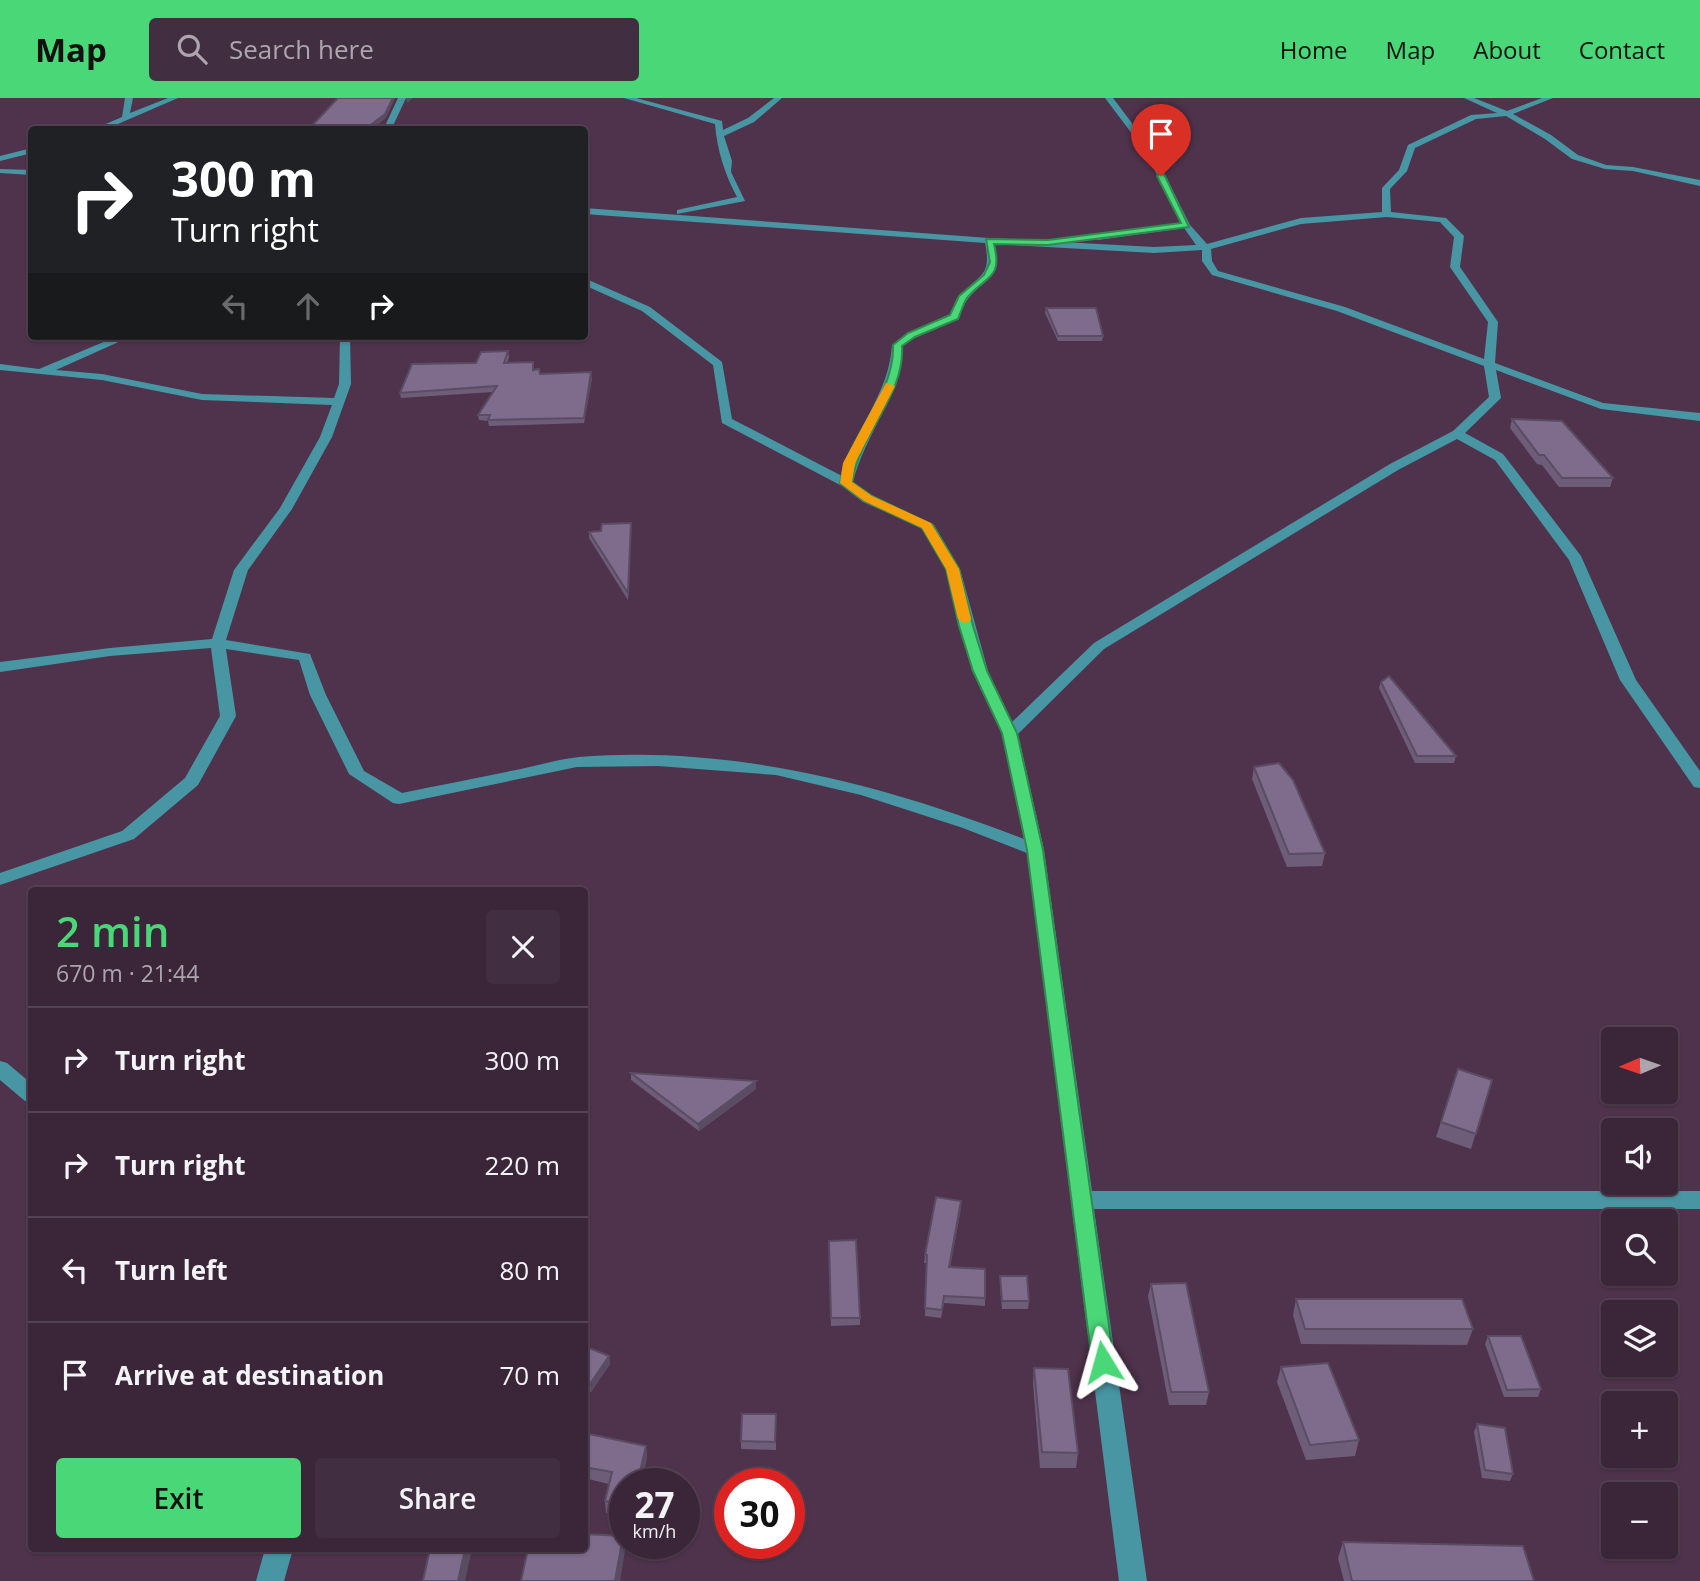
<!DOCTYPE html>
<html lang="en">
<head>
<meta charset="utf-8">
<style>
	body { margin:0; font-family:"Open Sans",sans-serif; background:#422e41; color:#f1f3f6; height:100vh; display:flex; flex-direction:column; font-size:26px; white-space:nowrap }
	* { box-sizing:border-box; margin:0 }
	p { font-size:23px; color:#aca5ae }
	.icon { flex:none; width:38px; height:38px; fill:none; stroke:currentColor; stroke-width:2; stroke-linecap:round; stroke-linejoin:round }
	.map { position:relative; flex:1; overflow:hidden }
	.sheet { position:absolute; left:28px; top:789px; width:560px; height:665px; display:flex; flex-direction:column; background:#3b2639; border-radius:7px; box-shadow:0 2px 5px #0004,0 0 0 2px #544353 }
	.sheet>* { flex:none }
	.top-card { position:absolute; left:28px; top:28px; width:560px; height:214px; border-radius:7px; box-shadow:0 2px 5px #0004,0 0 0 2px #544353; background:#202124; color:#fff; overflow:hidden }
	.needle { width:46px; rotate:268deg }
	.buttons { position:absolute; left:1601px; top:929px; display:grid; gap:14px }
	.buttons a { display:grid; place-items:center; width:77px; height:77px; border-radius:7px; background:#3b2639; box-shadow:0 2px 5px #0004,0 0 0 2px #544353; font-size:35px }
	.speed { position:absolute; left:609px; top:1370px; display:flex; gap:14px; font-size:35px; font-weight:700; text-align:center }
	.speed>* { display:grid; place-content:center; width:91px; height:91px; border-radius:50%; background:#3b2639; box-shadow:0 2px 5px #0004,0 0 0 2px #544353; line-height:1 }
	.speed small { font-size:18px; font-weight:400 }
	.speed .limit { border:10px solid #d22; background:#fff; color:#111 }
	.pin { position:absolute; display:grid; place-items:center; width:60px; height:60px; color:#fff; margin:-72px -30px; border-radius:50% 50% 50% 0; rotate:-45deg; box-shadow:0 0 7px #0007 }
	.pin .icon { rotate:45deg }
	.me { position:absolute; width:77px; margin:-38px; rotate:352deg; stroke-linejoin:round; filter:drop-shadow(0 0 5px #0008) }
	.turn { display:flex; align-items:center; gap:24px; height:147px; padding:0 28px; font-size:32px }
	.turn .icon { width:91px; height:91px; stroke-width:2.5 }
	.turn b { display:block; font-size:49px; line-height:60px }
	.lanes { display:flex; align-items:center; height:66px; padding:0 28px; background:#0003; justify-content:center; gap:35px; direction:ltr }
	.lanes .off { opacity:.35 }
	.round { display:grid; place-items:center; flex:none; width:74px; height:74px; border-radius:7px; background:#422e41 }
	.head { display:flex; align-items:center; justify-content:space-between; height:119px; padding:0 28px }
	h1 { font-size:42px; font-weight:600; line-height:52px; color:#49d778 }
	.action { display:flex; gap:14px; margin-top:auto; padding:14px 28px }
	.action a { flex:1; height:80px; border-radius:7px; background:#49d778; color:#111; font-size:28px; font-weight:600; line-height:80px; text-align:center }
	.action a+a { background:#422e41; color:#f1f3f6 }
	ul { padding:0; list-style:none }
	li { display:flex; align-items:center; gap:21px; height:105px; padding:0 28px; border-top:2px solid #544353 }
	li div { flex:1 }
	li b { display:block; font-size:26px }
	li em { font-style:normal }
	header { display:flex; align-items:center; gap:42px; box-sizing:border-box; height:98px; padding:0 35px; background:#49d778; color:#111 }
	header strong { font-size:33px }
	nav { display:flex; gap:38px; margin-inline-start:auto; font-size:24px }
	.search { width:490px; height:63px; background:#422e41; display:flex; align-items:center; gap:18px; box-sizing:border-box; padding:0 24px; border-radius:7px; color:#aca5ae; font-size:26px }
	.map>svg:first-child { display:block }
	.lines { fill:none; stroke-linecap:round; stroke-linejoin:round }
	.minor { fill:#4896a4; fill-rule:evenodd }
	.wall { fill:#6d5d79 }
	.shaded-wall { fill:#594c63 }
	.building { fill:#7f6c8d; stroke:#594c63; stroke-width:2 }
	.route { fill:#49d778; stroke:#2f8c4e; stroke-width:2 }
	.slow { fill:#f59e0b }
</style>
</head>
<body>
<header>
<strong>Map</strong>
<div class="search"><svg class="icon" aria-label="search" viewBox="0 0 24 24"><circle cx="10" cy="10" r="6"/><path d="M15 15l6 6"/></svg>Search here</div>
<nav><a>Home</a><a>Map</a><a>About</a><a>Contact</a></nav>
</header>
<div class="map">
<svg width="1700" height="1483" viewBox="0 0 1700 1483">
	<rect width="100%" height="100%" fill="#4f334c"/>
	<g class="lines">
		<!-- minor -->
		<g class="minor">
			<path d="M125,0H133L130,15L168,0H178L104,32H92L122,19Z"/>
			<path d="M398,0H406L391,32H383Z"/>
			<path d="M624,0H636L722,23L723,32L748,20L774,0H782L754,24L724,38L732,63L731,74L745,103L677,116V112L737,99C725,77 717,52 715,26Z"/>
			<path d="M1105,0H1113L1153,53L1190,127L1207,146L1301,120L1382,114V90L1399,72L1408,47L1471,17L1497,15L1464,0H1474L1507,13L1542,0H1553L1513,16L1551,37L1578,57L1606,67L1633,69L1700,82V88L1633,73L1605,71L1572,61L1545,41L1506,18L1476,21L1415,50L1407,73L1390,91L1391,114L1446,120L1464,138L1460,169L1498,224L1495,265L1603,305L1700,315V323L1601,311L1496,272L1501,300L1465,335L1503,356L1581,458L1636,582L1700,673V690L1694,689L1620,582L1569,462L1495,362L1457,341L1398,372L1104,551L1018,636L1044,752L1092,1093H1700V1111H1094L1147,1483H1119L1027,755L963,730L861,697L776,677L658,668L577,669L399,706L393,705L349,676L310,597L299,562L226,551L236,618L198,687L134,741L0,787V775L122,733L185,680L220,618L211,550L110,558L0,574V564L110,550L212,541L234,472L280,410L320,339L332,307L202,302L102,282L0,272V266L39,271L118,238H132L56,272L102,276L202,296L334,300L339,286L340,238H350L351,286L332,339L292,411L248,472L226,542L310,556L326,597L364,673L402,695C441,687 481,679 521,671C540,667 560,661 579,659C732,647 882,686 1024,741L1002,635L972,573L946,471L922,430L863,404L842,388L722,325L713,267L642,213L584,187V180L650,209L722,264L732,321L842,378C854,331 889,297 892,247L907,235L950,217C953,210 956,202 961,197C980,176 992,178 985,145L584,116V110L989,140L1154,149L1196,147L1184,130L1098,142L1093,139L1181,125L1145,53ZM1387,119L1440,124L1454,139L1450,169L1488,224L1484,261L1345,209L1218,173L1212,163L1211,151L1301,126ZM994,146L1154,155L1202,152V163L1212,177L1337,213L1484,268L1489,299L1453,333L1390,366L1094,545L1012,624L988,573L960,471L934,427L873,398L853,384C865,336 900,299 902,248L915,239L958,221C961,215 963,207 968,201C986,178 1003,182 994,146Z"/>
			<path d="M32,50V55L0,63V58Z"/>
			<path d="M0,71L32,72V77L0,75Z"/>
			<path d="M0,963L7,965L32,986V1005L25,1003L0,982Z"/>
			<path d="M265,1451H293L284,1483H256Z"/>
		</g>
	</g>
	<!-- wall -->
	<g class="wall">
		<path d="M1046,210L1103,238L1102,243H1058L1045,215Z"/>
		<path d="M508,253L509,259L507,265L534,272L540,276L592,280L584,325L489,328L488,323L479,322L478,317L493,294L401,300L400,295Z"/>
		<path d="M1512,321L1613,380L1610,389H1559L1542,367L1537,366L1510,330Z"/>
		<path d="M631,425V431L628,502L589,440V434L601,433Z"/>
		<path d="M1381,584L1456,658L1454,665H1415L1379,590Z"/>
		<path d="M1254,669L1325,755L1322,768L1287,769L1252,681Z"/>
		<path d="M1458,971L1492,982L1471,1051L1436,1039Z"/>
		<path d="M631,975L756,983V991L699,1033L631,982Z"/>
		<path d="M961,1110L950,1169L985,1200V1208L944,1205L941,1220L925,1218L927,1165H924L925,1157Z"/>
		<path d="M829,1143L860,1220V1227L831,1228Z"/>
		<path d="M1000,1178L1029,1203L1028,1211H1002L1000,1186Z"/>
		<path d="M1151,1186L1209,1294L1206,1307H1169L1148,1198Z"/>
		<path d="M1296,1201L1473,1231L1467,1247L1301,1246L1293,1217Z"/>
		<path d="M1488,1238L1541,1291L1538,1299H1504L1485,1246Z"/>
		<path d="M584,1248L609,1258L610,1266L591,1294L584,1291Z"/>
		<path d="M1281,1269L1359,1342L1355,1358L1306,1362L1277,1284Z"/>
		<path d="M1034,1270L1078,1355L1076,1370H1040L1033,1286Z"/>
		<path d="M776,1316V1352L741,1351V1343Z"/>
		<path d="M1477,1326L1513,1376L1510,1383L1482,1380L1474,1334Z"/>
		<path d="M584,1335L646,1348L647,1360L625,1386V1419L606,1415L605,1403L609,1386L584,1380Z"/>
		<path d="M1343,1444L1534,1483H1344L1338,1460Z"/>
	</g>
	<!-- shaded-wall -->
	<g class="shaded-wall">
		<path d="M393,0H395L386,20L371,32H364Z"/>
		<path d="M407,0H413L407,5L406,1Z"/>
		<path d="M591,274L592,280L584,325V320Z"/>
		<path d="M756,983V991L699,1033L698,1026Z"/>
		<path d="M961,1103V1110L949,1176V1169Z"/>
		<path d="M609,1258L610,1266L591,1294L590,1286Z"/>
		<path d="M646,1348L647,1360L642,1386H637Z"/>
		<path d="M623,1438L625,1453L620,1483H615Z"/>
		<path d="M465,1451H472L465,1483H458Z"/>
	</g>
	<!-- building -->
	<g class="building">
		<path d="M338,0H393L385,16L364,32H308Z"/>
		<path d="M1046,210H1096L1103,238H1058Z"/>
		<path d="M508,253L504,265L533,264V272L539,271L540,276L591,274L584,320L488,322L490,317H478L497,288L400,295L412,266L476,265L481,254Z"/>
		<path d="M1512,321L1562,323L1613,380H1562L1544,357H1539Z"/>
		<path d="M631,425L628,495L589,434L601,433L602,426Z"/>
		<path d="M1389,578L1456,658H1417L1381,584Z"/>
		<path d="M1279,665L1293,682L1325,755L1289,756L1254,669Z"/>
		<path d="M1458,971L1492,982L1476,1036L1441,1024Z"/>
		<path d="M631,975L756,983L698,1026Z"/>
		<path d="M936,1099L961,1103L949,1169L985,1171V1200L944,1198L942,1212L925,1210L927,1157H925Z"/>
		<path d="M856,1142L860,1220H831L829,1143Z"/>
		<path d="M1000,1178H1027L1029,1203H1002Z"/>
		<path d="M1186,1185L1209,1294H1171L1151,1186Z"/>
		<path d="M1296,1201H1462L1473,1231H1305Z"/>
		<path d="M1488,1238H1521L1541,1291L1507,1292Z"/>
		<path d="M584,1248L609,1258L590,1286L584,1284Z"/>
		<path d="M1328,1265L1359,1342L1310,1347L1281,1269Z"/>
		<path d="M1034,1270L1068,1271L1078,1355L1042,1354Z"/>
		<path d="M742,1316H776L775,1344L741,1343Z"/>
		<path d="M1477,1326L1505,1330L1513,1376L1485,1372Z"/>
		<path d="M584,1335L646,1348L637,1386H625V1407L605,1403L612,1374L584,1369Z"/>
		<path d="M584,1436L623,1438L615,1483H521L528,1451H584Z"/>
		<path d="M1343,1444L1523,1448L1534,1483H1352Z"/>
		<path d="M430,1451H465L458,1483H423Z"/>
	</g>
	<!-- route -->
	<path class="route" d="M1161,75L1165,78L1189,129L1048,147L994,146C1003,182 986,177 967,200C963,206 961,214 958,221L915,239L902,248C905,298 859,336 852,384L872,398L933,427L959,471L973,528L987,573L1017,635L1043,752L1114,1264L1111,1271L1103,1274L1095,1271L1092,1264L1027,752L1002,635L973,573L959,528L946,471L922,430L864,403L840,385C848,336 895,298 893,247L908,235L950,217L959,198L984,177L990,164L986,141L1048,142L1181,125L1157,78Z"/>
	<!-- slow -->
	<path class="slow" d="M886,285L895,288L855,365L852,384L872,398L931,425L959,471L971,521L969,524L964,525L958,521L946,471L922,430L864,403L840,385L843,365Z"/>
</svg>
<div class="buttons">
<a><svg class="needle" viewBox="-14 -14 28 28"><path d="M0-13l5 13h-10z" fill="#e53935"/><path d="M0 13l5-13h-10z" fill="#aca5ae"/></svg></a>
<a><svg class="icon" aria-label="sound" viewBox="0 0 24 24"><path d="M4 9h4l5-4v14l-5-4H4zM17 9q2 3 0 6"/></svg></a>
<a><svg class="icon" aria-label="search" viewBox="0 0 24 24"><circle cx="10" cy="10" r="6"/><path d="M15 15l6 6"/></svg></a>
<a><svg class="icon" aria-label="layers" viewBox="0 0 24 24"><path d="M12 4l9 5-9 5-9-5zM3 14l9 5 9-5"/></svg></a>
<a>+</a>
<a>−</a>
</div>
<div class="speed"><div>27<small>km/h</small></div><div class="limit">30</div></div>
<div class="pin" style="left:1161px;top:78px;background:#d93025"><svg class="icon" aria-label="arrive" viewBox="0 0 24 24"><path d="M6 21V4h12l-3 4 3 4H6"/></svg></div>
<svg class="me" style="left:1103px;top:1264px" viewBox="-20 -20 40 40"><path d="M0-17L14 15 0 8-14 15z" fill="#49d778" stroke="#fff" stroke-width="4"/></svg>
<div class="top-card">
<div class="turn"><svg class="icon" aria-label="right" viewBox="0 0 24 24"><path d="M7 20v-9h11M14 6l5 5-5 5"/></svg><div><b>300 m</b>Turn right</div></div>
<div class="lanes"><svg class="icon off" aria-label="left" viewBox="0 0 24 24"><path d="M17 20v-9H6M10 6l-5 5 5 5"/></svg><svg class="icon off" aria-label="ahead" viewBox="0 0 24 24"><path d="M12 20V5M6 11l6-6 6 6"/></svg><svg class="icon" aria-label="right" viewBox="0 0 24 24"><path d="M7 20v-9h11M14 6l5 5-5 5"/></svg></div>
</div>
<section class="sheet">
<div class="head"><div><h1>2 min</h1><p>670 m · 21:44</p></div><a class="round"><svg class="icon" aria-label="close" viewBox="0 0 24 24"><path d="M6 6l12 12M18 6L6 18"/></svg></a></div>
<ul>
<li><svg class="icon" aria-label="right" viewBox="0 0 24 24"><path d="M7 20v-9h11M14 6l5 5-5 5"/></svg><div><b>Turn right</b></div><em>300 m</em></li>
<li><svg class="icon" aria-label="right" viewBox="0 0 24 24"><path d="M7 20v-9h11M14 6l5 5-5 5"/></svg><div><b>Turn right</b></div><em>220 m</em></li>
<li><svg class="icon" aria-label="left" viewBox="0 0 24 24"><path d="M17 20v-9H6M10 6l-5 5 5 5"/></svg><div><b>Turn left</b></div><em>80 m</em></li>
<li><svg class="icon" aria-label="arrive" viewBox="0 0 24 24"><path d="M6 21V4h12l-3 4 3 4H6"/></svg><div><b>Arrive at destination</b></div><em>70 m</em></li>
</ul>
<div class="action"><a>Exit</a><a>Share</a></div>
</section>
</div>
</body>
</html>
